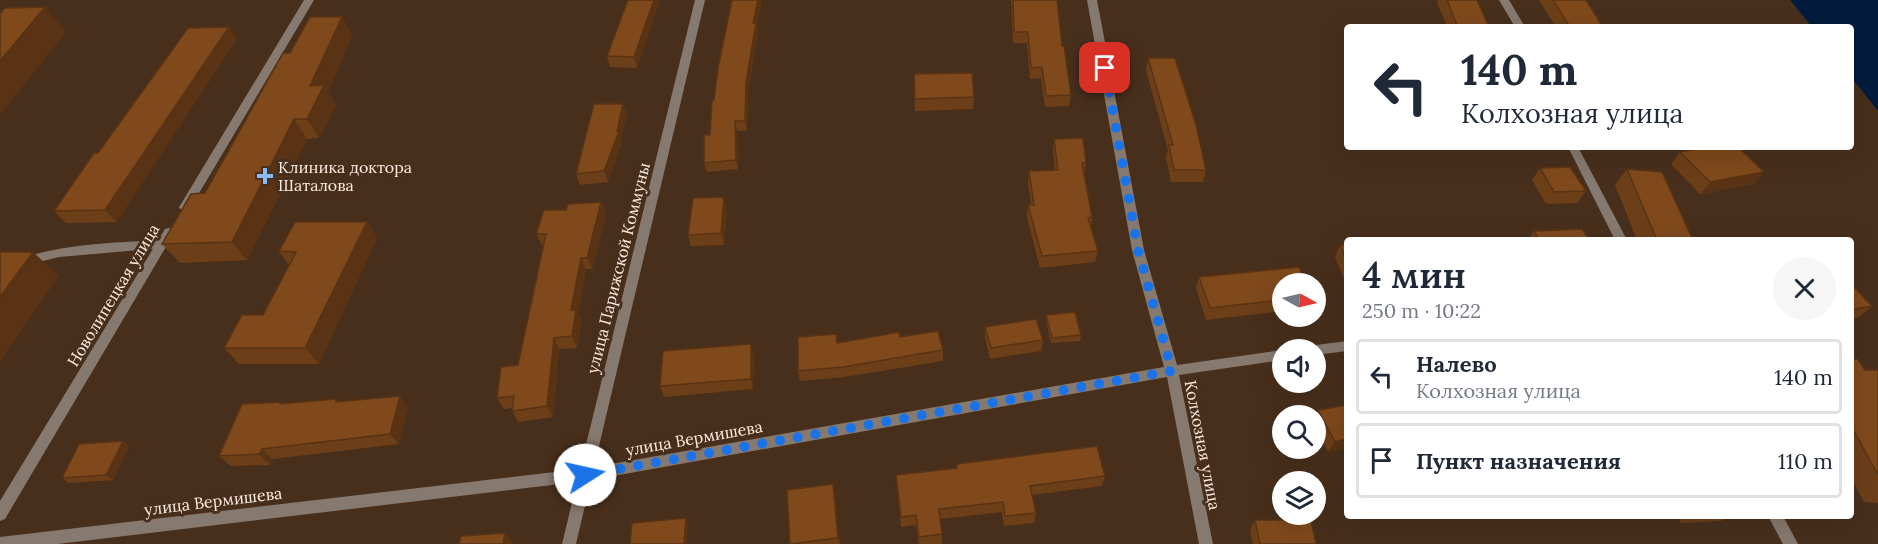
<!DOCTYPE html>
<html lang="ru">
<head>
<meta charset="utf-8">
<style>
	body { margin:0; font-family:Lora,serif; background:#f6f6f7; color:#1f2937; height:100vh; display:flex; flex-direction:column; font-size:22px; white-space:nowrap }
	* { box-sizing:border-box; margin:0 }
	p { font-size:20px; color:#747a83 }
	.icon { flex:none; width:33px; height:33px; fill:none; stroke:currentColor; stroke-width:2; stroke-linecap:round; stroke-linejoin:round }
	.map { position:relative; flex:1; overflow:hidden }
	.side { position:absolute; left:1344px; top:237px; width:510px; height:282px; display:flex; flex-direction:column; background:#fff; border-radius:6px; box-shadow:0 6px 24px #0002 }
	.side>* { flex:none }
	.top-card { position:absolute; left:1344px; top:24px; width:510px; height:126px; border-radius:6px; box-shadow:0 6px 24px #0002; background:#fff; color:#1f2937; overflow:hidden }
	.needle { width:39px; rotate:98deg }
	.buttons { position:absolute; left:1272px; top:273px; display:grid; gap:12px }
	.buttons a { display:grid; place-items:center; width:54px; height:54px; border-radius:50%; background:#fff; box-shadow:0 6px 24px #0002; font-size:30px }
	.pin { position:absolute; display:grid; place-items:center; width:51px; height:51px; color:#fff; margin:-26px; border-radius:12px; box-shadow:0 3px 9px #0006 }
	.me { position:absolute; width:66px; margin:-33px; rotate:80deg; stroke-linejoin:round; filter:drop-shadow(0 0 4px #0008) }
	.turn { display:flex; align-items:center; gap:21px; height:126px; padding:0 18px; font-size:27px }
	.turn .icon { width:78px; height:78px; stroke-width:2.5 }
	.turn b { display:block; font-size:42px; line-height:51px }
	.round { display:grid; place-items:center; flex:none; width:63px; height:63px; border-radius:32px; background:#f6f6f7 }
	.headline { display:flex; align-items:center; justify-content:space-between; height:102px; padding:0 18px }
	h1 { font-size:36px; font-weight:600; line-height:45px }
	ul { padding:0; list-style:none }
	li { display:flex; align-items:center; gap:18px; height:75px; margin:0 12px 9px; padding:0 6px; border:3px solid #e0e1e3; border-radius:6px }
	li div { flex:1 }
	li b { display:block; font-size:22px }
	li em { font-style:normal }
	.map>svg:first-child { display:block }
	.water { fill:#031c3d }
	.lines { fill:none; stroke-linecap:round; stroke-linejoin:round }
	.service { fill:#86796f; fill-rule:evenodd }
	.minor { fill:#86796f; fill-rule:evenodd }
	.tertiary { fill:#86796f; fill-rule:evenodd }
	.wall { fill:#6d3f18 }
	.shaded-wall { fill:#593314 }
	.building { fill:#7f491c; stroke:#593314; stroke-width:1.5 }
	.route { stroke:#1a73e8; stroke-width:10; stroke-dasharray:0 18 }
	.poi-dot { fill:#89bafc; stroke:#482f1c; stroke-width:2 }
	.labels { text-anchor:middle; dominant-baseline:central; stroke-width:6; stroke-linejoin:round; paint-order:stroke }
	.poi-label { font-size:16px; fill:#fdece1; stroke:#482f1c; text-anchor:start }
	.street-label { font-size:16px; fill:#fdece1; stroke:#482f1c }
</style>
</head>
<body>
<div class="map">
<svg width="1878" height="544" viewBox="0 0 1878 544">
	<rect width="100%" height="100%" fill="#482f1c"/>
	<!-- water -->
	<path class="water" d="M1790,0H1878V111L1851,77V27H1812Z"/>
	<g class="lines">
		<!-- service -->
		<path class="service" d="M163,240L169,244L163,248L59,257L23,266L0,276V266C52,244 107,243 163,240Z"/>
		<!-- minor -->
		<g class="minor">
			<path d="M695,0H705L594,467L1164,367L1132,250L1087,0H1097L1144,250L1177,365L1282,350V360L1179,375L1213,544H1199L1167,377L591,480L576,544H562L577,482L58,544H0V537L580,469Z"/>
			<path d="M1499,0H1509L1525,27H1515Z"/>
			<path d="M1568,147H1578L1627,240H1615Z"/>
			<path d="M1347,341V351L1316,355V350H1310L1311,346L1316,345Z"/>
			<path d="M1768,516H1783L1798,544H1783Z"/>
		</g>
		<!-- tertiary -->
		<g class="tertiary">
			<path d="M304,0H314L189,210H181L179,207L181,204Z"/>
			<path d="M169,228L175,232L173,235L5,519L0,521V501L165,229Z"/>
		</g>
	</g>
	<!-- wall -->
	<g class="wall">
		<path d="M628,0H660L637,68L610,67L607,56Z"/>
		<path d="M732,0H762L757,24L758,33L748,92L747,130L737,131L738,169L707,172L704,163Z"/>
		<path d="M1011,0H1057L1062,46L1071,95L1069,106L1045,107L1041,78L1030,79L1027,43H1013Z"/>
		<path d="M1438,0H1477L1489,27H1440L1441,26H1447L1437,2Z"/>
		<path d="M1539,0H1586L1603,27H1556Z"/>
		<path d="M342,17L352,36L328,92L336,105L319,138L307,139L247,260L180,263L162,244L205,193L290,53Z"/>
		<path d="M237,39L116,222L66,223L54,211L98,153Z"/>
		<path d="M1148,58L1206,170L1203,182H1171L1166,157L1168,150L1146,70Z"/>
		<path d="M914,74L974,97L973,109L915,111Z"/>
		<path d="M623,104L627,114L621,138L622,142L608,182L580,185L576,174Z"/>
		<path d="M1054,139L1086,163L1084,175L1092,217L1091,227L1098,251L1095,262L1040,268L1027,217L1028,205H1031L1028,183L1029,171L1055,170L1053,150Z"/>
		<path d="M1680,152L1764,172L1753,184L1700,194L1671,164Z"/>
		<path d="M1540,168L1586,191L1577,203L1546,204L1532,180Z"/>
		<path d="M1627,169L1693,240H1637L1615,185Z"/>
		<path d="M601,202L606,214L592,269H586L578,313L581,321L577,348L559,349L553,417L518,422L512,411V408L504,409L497,398L518,365L543,245H542L536,234L566,210Z"/>
		<path d="M727,209L724,245L691,246L688,235Z"/>
		<path d="M367,222L377,238L319,364H239L224,348L263,315L289,265L279,251Z"/>
		<path d="M1534,231L1589,240H1528Z"/>
		<path d="M1340,245H1347V286L1335,257Z"/>
		<path d="M1199,277L1282,284V311L1206,320L1196,288Z"/>
		<path d="M1851,284L1872,306L1859,317L1851,319Z"/>
		<path d="M1046,315L1081,335L1080,341L1051,343L1046,320Z"/>
		<path d="M985,327L1043,340L1041,351L990,359L985,338Z"/>
		<path d="M900,337L943,350V361L844,377L800,381L798,371L838,343Z"/>
		<path d="M754,355L753,389L664,397L660,386Z"/>
		<path d="M1851,359L1865,370H1878V503L1864,502L1851,478Z"/>
		<path d="M336,399L338,402L408,407L399,444L272,459L270,465L231,466L219,456L281,402L283,404Z"/>
		<path d="M1318,410L1347,448L1328,452L1316,428L1315,416Z"/>
		<path d="M123,441L129,446L113,480L69,483L62,478Z"/>
		<path d="M957,464L1105,476L1102,486L1032,495L1036,513L1034,523L1004,526L1002,512L940,519L942,534V544H919L916,525L901,527L897,485L957,469Z"/>
		<path d="M833,484L840,544H790Z"/>
		<path d="M1677,516H1728L1721,521L1681,523Z"/>
		<path d="M1255,520L1316,544H1253L1250,530Z"/>
	</g>
	<!-- shaded-wall -->
	<g class="shaded-wall">
		<path d="M654,0H660L637,68L634,57Z"/>
		<path d="M758,0H762L757,24L758,33L748,92L747,130L745,121L746,82L753,23Z"/>
		<path d="M45,7L66,32L0,115V61Z"/>
		<path d="M342,17L352,36L328,92L336,105L319,138L307,119L310,86Z"/>
		<path d="M229,27L237,39L116,222L105,210Z"/>
		<path d="M623,104L627,114L621,138L622,142L608,182L604,171L617,131Z"/>
		<path d="M294,119L307,139L247,260L232,242Z"/>
		<path d="M735,121L737,131L738,169L736,160Z"/>
		<path d="M1764,172L1753,184L1700,194L1710,182Z"/>
		<path d="M724,197L727,209L724,245L721,233Z"/>
		<path d="M601,202L606,214L592,269L587,258Z"/>
		<path d="M367,222L377,238L319,364L305,348Z"/>
		<path d="M33,252L59,276L0,362V297Z"/>
		<path d="M581,258L586,269L578,313L581,321L577,348L572,336L571,310Z"/>
		<path d="M554,338L559,349L553,417L547,406Z"/>
		<path d="M751,344L754,355L753,389L751,379Z"/>
		<path d="M400,396L408,407L399,444L390,434Z"/>
		<path d="M1347,439V448L1328,452L1335,442Z"/>
		<path d="M123,441L129,446L113,480L106,475Z"/>
		<path d="M262,449L272,459L270,465L259,454Z"/>
		<path d="M833,484L835,494L840,544L838,538Z"/>
		<path d="M686,518L688,523L687,544H684Z"/>
		<path d="M505,533L514,544H503Z"/>
	</g>
	<!-- building -->
	<g class="building">
		<path d="M628,0H654L634,57L607,56Z"/>
		<path d="M732,0H758L753,23H756L746,82L745,121H735L736,160L704,163V135H710L712,101L714,100L718,68Z"/>
		<path d="M1013,0H1057L1062,46H1064L1071,95L1046,96L1042,67L1031,68L1028,32H1014Z"/>
		<path d="M1447,0H1477L1489,27H1442L1441,26L1457,25Z"/>
		<path d="M1553,0H1586L1603,27H1570Z"/>
		<path d="M45,7L0,61V14L5,8Z"/>
		<path d="M310,17H342L310,86L324,85L307,119H294L232,242L162,244L191,194L205,193L283,53H290Z"/>
		<path d="M229,27L105,210L54,211L94,153H98L188,28Z"/>
		<path d="M1148,58H1175L1196,125L1206,170H1174L1169,145H1173Z"/>
		<path d="M972,73L974,97L915,99L914,74Z"/>
		<path d="M594,104H623L617,131H619L604,171L576,174Z"/>
		<path d="M1083,138L1086,163H1082L1092,217L1088,218L1098,251L1042,256L1028,205H1034L1029,171L1058,170L1054,139Z"/>
		<path d="M1706,147H1738L1764,172L1710,182L1680,152Z"/>
		<path d="M1570,167L1586,191L1554,192L1540,168Z"/>
		<path d="M1627,169L1662,172L1693,240H1657Z"/>
		<path d="M724,197L721,233L688,235L693,198Z"/>
		<path d="M601,202L587,258H581L571,310H576L572,336L554,338L547,406L512,411L514,396L497,398L501,367L518,365L546,234H536L544,210H566L568,204Z"/>
		<path d="M295,222H367L305,348H224L242,315H263L296,252L279,251Z"/>
		<path d="M1582,229L1589,240H1539L1534,231Z"/>
		<path d="M1340,245H1347V261Z"/>
		<path d="M0,252H33L0,297Z"/>
		<path d="M1299,267L1306,284H1282V300L1210,308L1199,277Z"/>
		<path d="M1851,284L1872,306L1851,310Z"/>
		<path d="M1075,312L1081,335L1052,338L1046,315Z"/>
		<path d="M1036,319L1043,340L991,348L985,327Z"/>
		<path d="M938,331L943,350L843,367L798,371V337L836,334L837,343L899,332L900,337Z"/>
		<path d="M751,344V379L660,386L663,351Z"/>
		<path d="M1851,359H1858L1865,370H1878V475L1851,426Z"/>
		<path d="M400,396L390,434L262,449L259,454L219,456L242,404L281,402L280,404L336,399V402Z"/>
		<path d="M1347,405V439L1335,442L1318,410Z"/>
		<path d="M123,441L106,475L62,478L79,444Z"/>
		<path d="M1097,446L1105,476L1030,486L1036,513L1005,516L1003,502L939,509L942,534L919,537L916,515L901,517L896,475L957,468V464Z"/>
		<path d="M833,484L838,538L790,544L787,490Z"/>
		<path d="M686,518L684,544H630L632,523Z"/>
		<path d="M1255,520H1311L1316,544H1260Z"/>
		<path d="M505,533L503,544H459L461,536Z"/>
	</g>
	<g class="lines">
		<!-- route -->
		<path class="route" d="M585,475L1172,371L1138,250L1105,68"/>
	</g>
	<!-- markers -->
	<path class="poi-dot" d="M262 167h6v6h6v6h-6v6h-6v-6h-6v-6h6z"/>
	<g class="labels">
		<!-- poi labels -->
		<g class="poi-label">
			<text x="278" y="167">Клиника доктора<tspan x="278" dy="18">Шаталова</tspan></text>
		</g>
		<!-- street labels -->
		<g class="street-label">
			<text transform="translate(618 268) rotate(-76)">улица Парижской Коммуны</text>
			<text transform="translate(113 295) rotate(-59)">Новолипецкая улица</text>
			<text transform="translate(694 438) rotate(-10)">улица Вермишева</text>
			<text transform="translate(1203 445) rotate(79)">Колхозная улица</text>
			<text transform="translate(213 501) rotate(-7)">улица Вермишева</text>
		</g>
	</g>
</svg>
<div class="buttons">
<a><svg class="needle" viewBox="-14 -14 28 28"><path d="M0-13l5 13h-10z" fill="#e53935"/><path d="M0 13l5-13h-10z" fill="#747a83"/></svg></a>
<a><svg class="icon" aria-label="sound" viewBox="0 0 24 24"><path d="M4 9h4l5-4v14l-5-4H4zM17 9q2 3 0 6"/></svg></a>
<a><svg class="icon" aria-label="search" viewBox="0 0 24 24"><circle cx="10" cy="10" r="6"/><path d="M15 15l6 6"/></svg></a>
<a><svg class="icon" aria-label="layers" viewBox="0 0 24 24"><path d="M12 4l9 5-9 5-9-5zM3 14l9 5 9-5"/></svg></a>
</div>
<div class="pin" style="left:1105px;top:68px;background:#d93025"><svg class="icon" aria-label="arrive" viewBox="0 0 24 24"><path d="M6 21V4h12l-3 4 3 4H6"/></svg></div>
<svg class="me" style="left:585px;top:475px" viewBox="-20 -20 40 40"><circle r="19" fill="#fff"/><path d="M0-13L10 11 0 6-10 11z" fill="#1a73e8"/></svg>
<div class="top-card">
<div class="turn"><svg class="icon" aria-label="left" viewBox="0 0 24 24"><path d="M17 20v-9H6M10 6l-5 5 5 5"/></svg><div><b>140 m</b>Колхозная улица</div></div>
</div>
<section class="side">
<div class="headline"><div><h1>4 мин</h1><p>250 m · 10:22</p></div><a class="round"><svg class="icon" aria-label="close" viewBox="0 0 24 24"><path d="M6 6l12 12M18 6L6 18"/></svg></a></div>
<ul>
<li><svg class="icon" aria-label="left" viewBox="0 0 24 24"><path d="M17 20v-9H6M10 6l-5 5 5 5"/></svg><div><b>Налево</b><p>Колхозная улица</p></div><em>140 m</em></li>
<li><svg class="icon" aria-label="arrive" viewBox="0 0 24 24"><path d="M6 21V4h12l-3 4 3 4H6"/></svg><div><b>Пункт назначения</b></div><em>110 m</em></li>
</ul>
</section>
</div>
</body>
</html>
